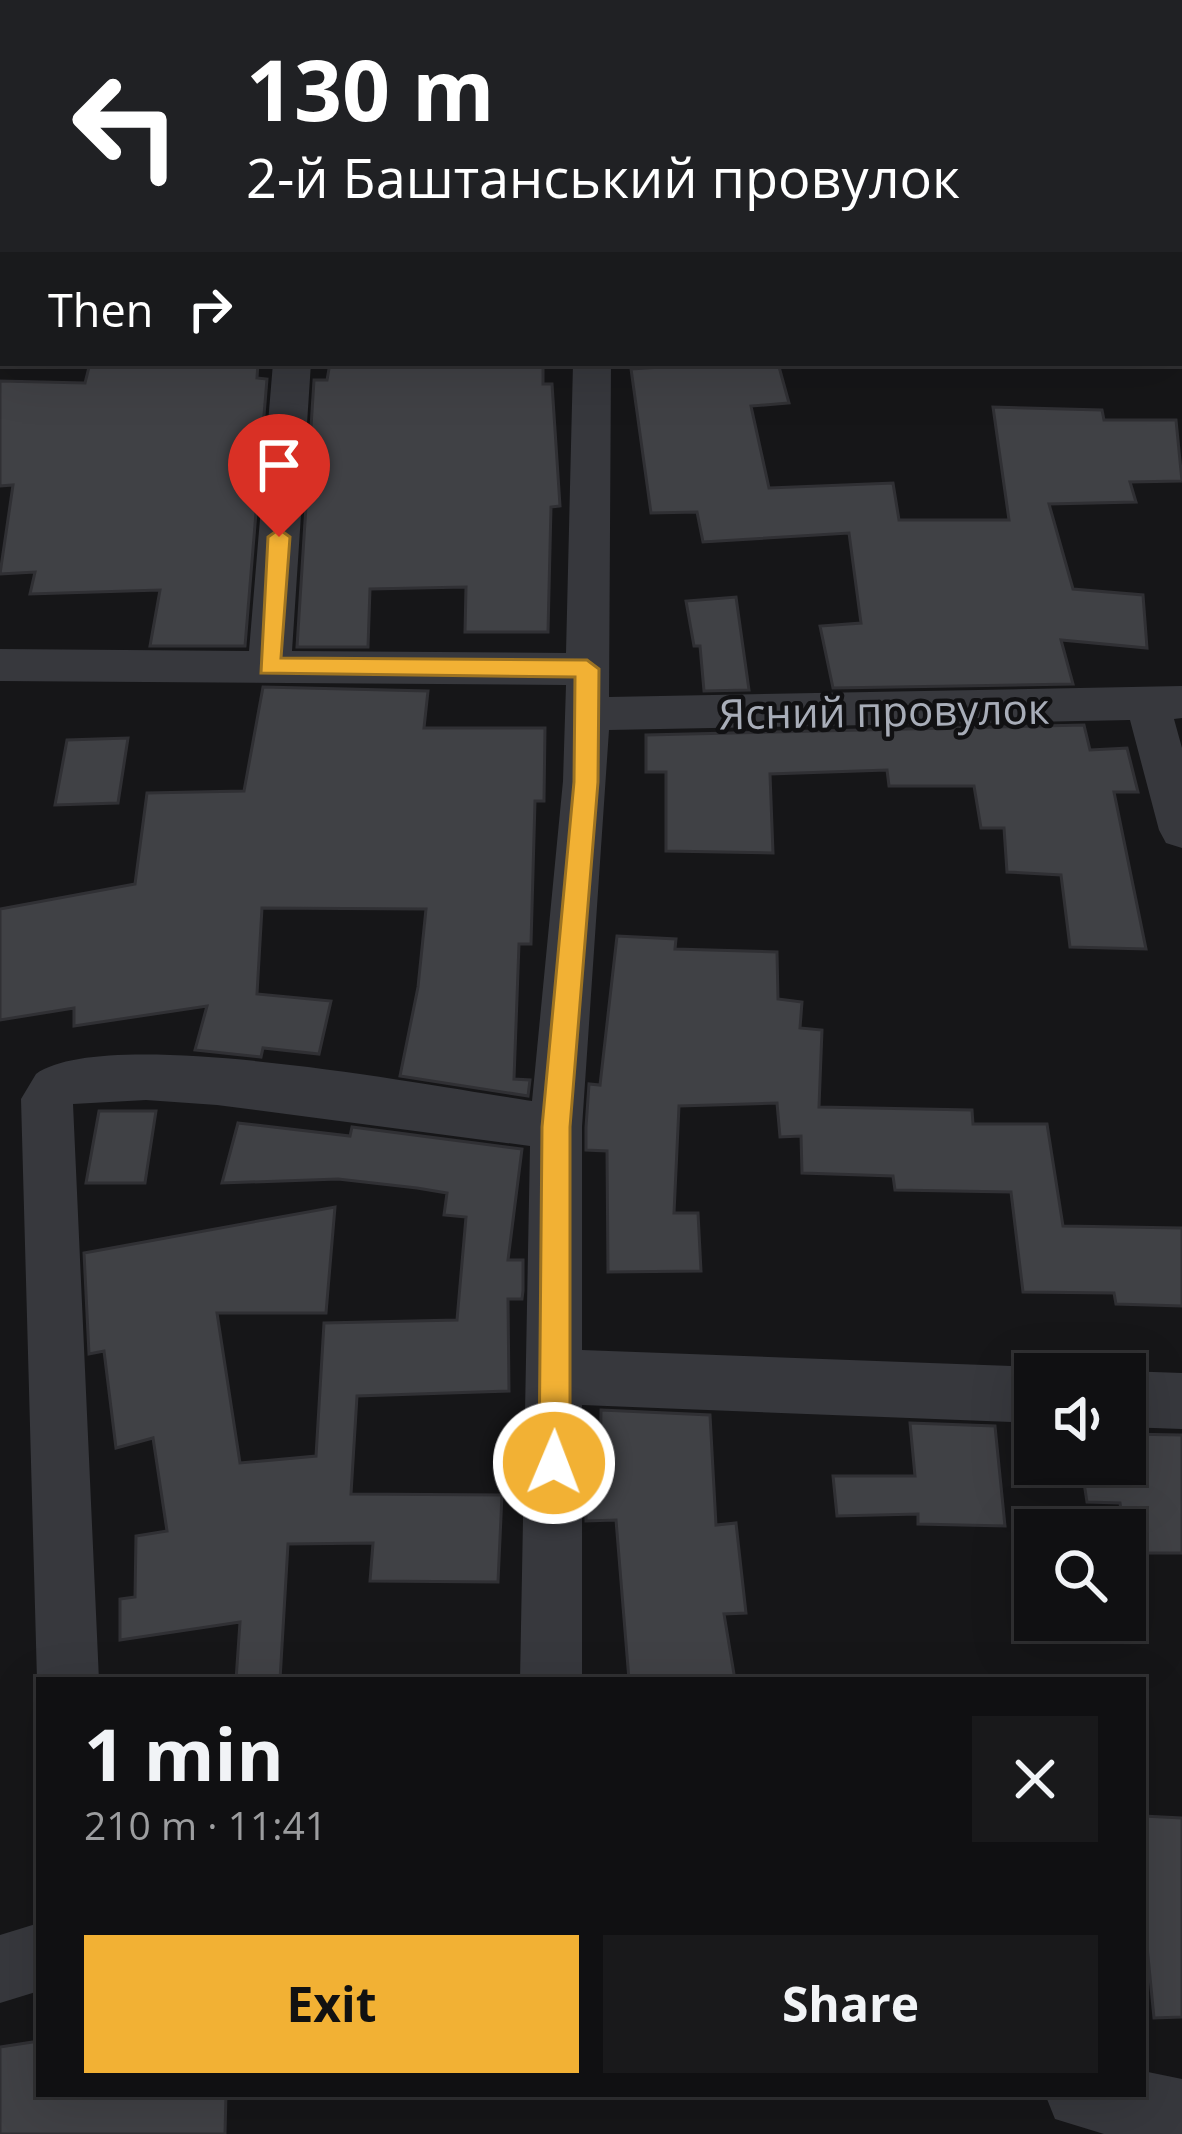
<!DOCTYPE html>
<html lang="en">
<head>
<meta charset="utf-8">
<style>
	body { margin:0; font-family:"Open Sans",sans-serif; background:#19191b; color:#f1f3f6; height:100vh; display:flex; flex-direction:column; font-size:45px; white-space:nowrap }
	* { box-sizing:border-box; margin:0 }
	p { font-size:39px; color:#9c9d9f }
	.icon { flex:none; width:66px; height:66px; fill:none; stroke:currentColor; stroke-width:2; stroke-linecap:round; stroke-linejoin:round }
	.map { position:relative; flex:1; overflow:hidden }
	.details { position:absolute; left:36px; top:1677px; width:1110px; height:420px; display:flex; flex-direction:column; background:#101012; border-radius:0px; box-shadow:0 12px 48px #0002,0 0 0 3px #303032 }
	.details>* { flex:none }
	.top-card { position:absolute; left:0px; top:0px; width:1182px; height:366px; box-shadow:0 12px 48px #0002,0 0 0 3px #303032; background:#202124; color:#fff; overflow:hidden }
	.tools { position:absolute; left:1014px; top:1353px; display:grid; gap:24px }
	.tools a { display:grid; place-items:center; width:132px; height:132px; border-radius:0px; background:#101012; box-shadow:0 12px 48px #0002,0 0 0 3px #303032; font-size:60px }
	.pin { position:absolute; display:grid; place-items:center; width:102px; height:102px; color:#fff; margin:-123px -51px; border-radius:50% 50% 50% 0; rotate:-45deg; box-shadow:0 0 12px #0007 }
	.pin .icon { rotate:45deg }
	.me { position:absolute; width:132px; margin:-66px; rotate:1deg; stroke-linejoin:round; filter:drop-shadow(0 0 9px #0008) }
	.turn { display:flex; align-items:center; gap:42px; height:252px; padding:0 48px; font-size:54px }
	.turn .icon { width:156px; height:156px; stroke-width:2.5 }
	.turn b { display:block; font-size:84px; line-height:102px }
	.then { display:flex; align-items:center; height:114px; padding:0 48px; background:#0003; gap:24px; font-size:45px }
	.round { display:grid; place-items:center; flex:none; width:126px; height:126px; border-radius:0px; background:#19191b }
	.overview { display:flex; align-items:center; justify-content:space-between; height:204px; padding:0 48px }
	h1 { font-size:72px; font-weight:700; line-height:90px }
	.primary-button { display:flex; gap:24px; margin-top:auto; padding:24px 48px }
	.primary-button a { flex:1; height:138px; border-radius:0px; background:#f2b134; color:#111; font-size:48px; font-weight:700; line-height:138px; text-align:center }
	.primary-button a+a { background:#19191b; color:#f1f3f6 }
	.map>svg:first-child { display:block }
	.building { fill:#404145; stroke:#303034; stroke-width:3 }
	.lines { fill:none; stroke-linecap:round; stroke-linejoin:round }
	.minor { fill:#37383d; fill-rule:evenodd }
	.route { fill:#f2b134; stroke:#9d7322; stroke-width:3 }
	.labels { text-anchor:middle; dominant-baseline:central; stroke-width:9; stroke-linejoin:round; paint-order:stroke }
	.street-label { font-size:42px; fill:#a8adb8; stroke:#111113 }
</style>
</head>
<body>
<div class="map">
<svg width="1182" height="2134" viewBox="0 0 1182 2134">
	<rect width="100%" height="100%" fill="#161618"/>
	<!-- building -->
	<g class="building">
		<path d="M90,363H258L257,378L267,379L245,646H150L160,590L30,594L35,572L0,574L13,485L0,486V381L85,383Z"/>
		<path d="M330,363H543V384H552L560,506L551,507L548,632H465L466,587L370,589L368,647H297L314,380H327Z"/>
		<path d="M721,363H778L789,403L751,406L769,488L893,483L899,520H1009L993,407L1102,410L1104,420H1176L1182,481L1130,482L1136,502L1049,504L1073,589L1143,595L1147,648L1061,640L1073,684L833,688L820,626L861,623L849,533L703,542L697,512L651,513L631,369Z"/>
		<path d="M736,597L749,690L704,691L700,646H694L686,601Z"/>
		<path d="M263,687L428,691L424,728H545L544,801H535L531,944H519L514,1079L530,1080L528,1096L400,1076L418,987L426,909L262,908L257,994L331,1001L319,1054L263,1048L261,1057L195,1050L207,1006L74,1026V1008L0,1020V909L135,884L147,793L244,791Z"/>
		<path d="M1084,725L1090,750L1127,748L1138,792H1114L1146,949L1070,947L1061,875L1007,872L1004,828H981L974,786H889L887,770L770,774L773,853L666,851V772H646V735Z"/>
		<path d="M128,738L118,803L55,805L67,740Z"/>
		<path d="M617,936L676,939L675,949L777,952L778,999L802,1002L800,1028L822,1030L819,1107L972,1110L973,1124H1047L1063,1226L1182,1228V1306L1116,1304L1114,1293L1023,1292L1011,1192L895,1190L893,1176L802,1173L801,1136L780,1137L777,1103L679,1106L674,1213H698L701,1271L608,1272L607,1151L586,1150V1127L589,1084L600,1085Z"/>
		<path d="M99,1111H156L145,1183H86Z"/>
		<path d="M238,1123L350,1136L352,1127L522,1149L508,1260H523V1291L522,1299H508L509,1391L357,1396L351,1494L502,1495L498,1582L370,1581L373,1543L288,1544L280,1680H236L240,1622L120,1640V1599L135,1597L136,1536L167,1531L153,1438L116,1448L104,1351L89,1354L84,1253L335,1207L326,1313H217L240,1463L316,1456L324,1323L457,1320L466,1217L444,1215L447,1193L417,1188L338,1179L222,1183Z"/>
		<path d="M601,1410L710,1415L716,1525L736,1523L746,1613L724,1614L735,1680H629L616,1520L586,1521V1482L600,1481Z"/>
		<path d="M910,1423L995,1426L1005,1526L918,1524V1514L837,1516L833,1476H915Z"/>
		<path d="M1125,1434L1182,1435V1553H1127L1120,1503L1087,1502L1081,1464H1125Z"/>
		<path d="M1143,1816L1182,1818V2017L1154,2018L1143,1906Z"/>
		<path d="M39,2041V2094H226L225,2134H0V2047Z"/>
	</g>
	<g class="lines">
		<!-- minor -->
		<g class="minor">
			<rect x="0" y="119" width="3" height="20"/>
			<rect x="1179" y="123" width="3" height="20"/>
			<path d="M273,363H311L292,651L566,653L573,363H611L609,697L1182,686V718L1174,719L1182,748V848L1166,843L1159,830L1130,720L609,730L582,1127V1350L1035,1367L1052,1374H1035V1423L582,1405V1680H520L530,1146L217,1105L146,1100L73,1104L99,1680H39V1686L37,1680L21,1099L36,1074C107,1023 437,1087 532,1101L563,781L566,685L0,681V649L249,651Z"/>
			<path d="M1125,1371L1182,1373V1429L1125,1427V1374H1118Z"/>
			<path d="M39,1923V1991L0,2003V1935Z"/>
			<path d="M1143,2071L1182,2079V2134H1104L1055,2119L1045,2094H1143Z"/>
		</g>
	</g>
	<!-- route -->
	<path class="route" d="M279,529L290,537L281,658L587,660L599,669L598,782L570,1127V1463L565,1474L554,1479L543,1474L539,1463L542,1127L574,782L575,677L261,673L268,537Z"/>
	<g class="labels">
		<!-- street labels -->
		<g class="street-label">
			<text transform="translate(884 710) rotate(-1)">Ясний провулок</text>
		</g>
	</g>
</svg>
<div class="tools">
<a><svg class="icon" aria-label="sound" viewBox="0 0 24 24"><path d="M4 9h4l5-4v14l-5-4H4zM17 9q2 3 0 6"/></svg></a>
<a><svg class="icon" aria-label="search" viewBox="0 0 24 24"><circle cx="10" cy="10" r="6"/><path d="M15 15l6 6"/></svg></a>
</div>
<div class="pin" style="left:279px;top:537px;background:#d93025"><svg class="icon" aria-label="arrive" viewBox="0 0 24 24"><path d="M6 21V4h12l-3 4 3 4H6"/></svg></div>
<svg class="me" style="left:554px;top:1463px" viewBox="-20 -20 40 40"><circle r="17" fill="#f2b134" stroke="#fff" stroke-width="3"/><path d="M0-11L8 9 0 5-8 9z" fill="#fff"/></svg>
<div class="top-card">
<div class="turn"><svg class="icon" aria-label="left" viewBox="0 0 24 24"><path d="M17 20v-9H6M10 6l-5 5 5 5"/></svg><div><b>130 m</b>2-й Баштанський провулок</div></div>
<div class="then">Then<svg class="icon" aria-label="right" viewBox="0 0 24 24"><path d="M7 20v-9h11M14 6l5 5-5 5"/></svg></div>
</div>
<section class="details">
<div class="overview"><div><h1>1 min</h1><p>210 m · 11:41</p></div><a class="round"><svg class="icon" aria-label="close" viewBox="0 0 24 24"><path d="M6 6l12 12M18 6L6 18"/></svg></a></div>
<div class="primary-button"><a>Exit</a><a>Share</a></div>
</section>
</div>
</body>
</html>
